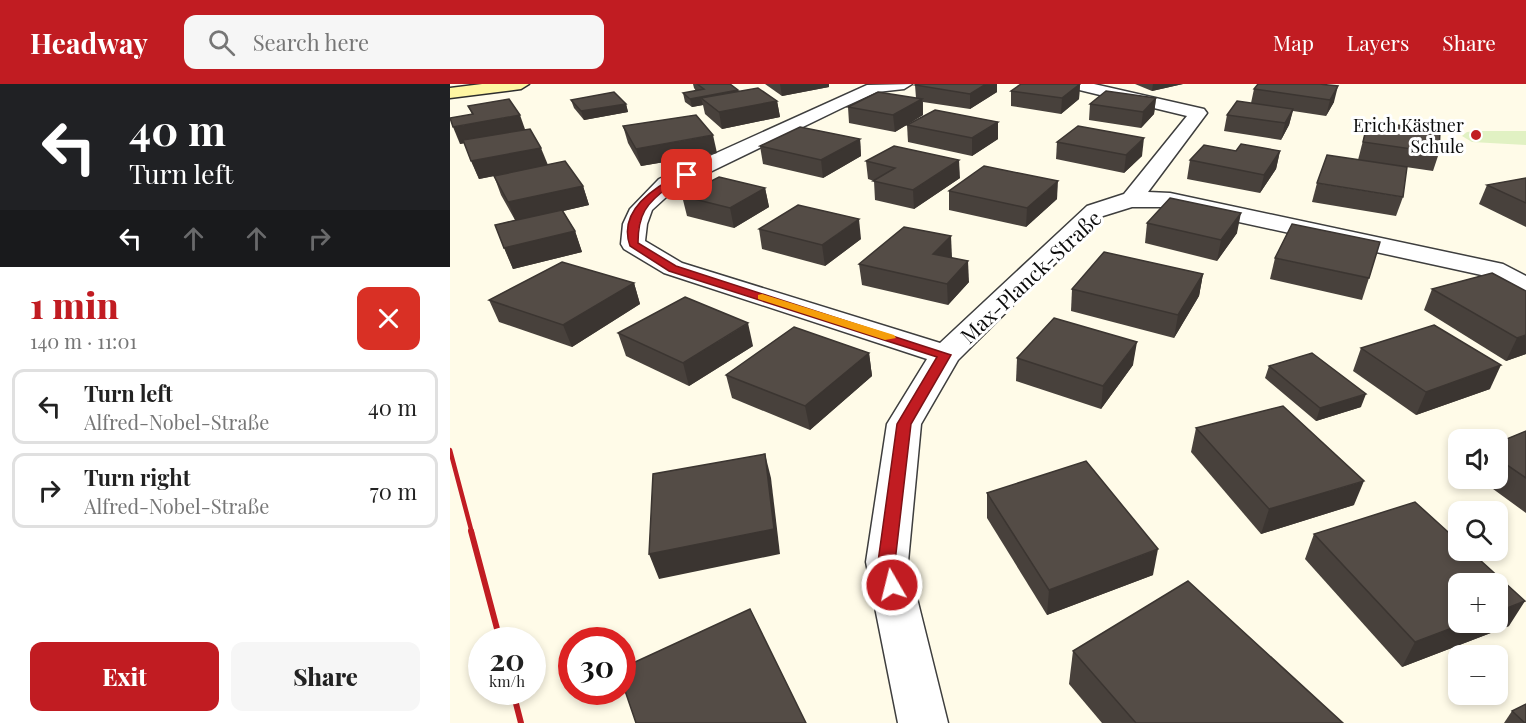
<!DOCTYPE html>
<html lang="en">
<head>
<meta charset="utf-8">
<style>
	body { margin:0; font-family:"Playfair Display",serif; background:#f6f6f6; color:#222; height:100vh; display:flex; flex-direction:column; font-size:22px; white-space:nowrap }
	* { box-sizing:border-box; margin:0 }
	p { font-size:20px; color:#767676 }
	.icon { flex:none; width:33px; height:33px; fill:none; stroke:currentColor; stroke-width:2; stroke-linecap:round; stroke-linejoin:round }
	.map { position:relative; flex:1; overflow:hidden }
	.details { display:flex; flex-direction:column; background:#fff; width:450px }
	.details>* { flex:none }
	.hud { background:#202124; color:#fff; overflow:hidden }
	.controls { position:absolute; left:998px; top:345px; display:grid; gap:12px }
	.controls a { display:grid; place-items:center; width:60px; height:60px; border-radius:12px; background:#fff; box-shadow:0 3px 9px #0003; font-size:30px }
	.speed { position:absolute; left:18px; top:543px; display:flex; gap:12px; font-size:30px; font-weight:700; text-align:center }
	.speed>* { display:grid; place-content:center; width:78px; height:78px; border-radius:50%; background:#fff; box-shadow:0 3px 9px #0003; line-height:1 }
	.speed small { font-size:15px; font-weight:400 }
	.speed .limit { border:9px solid #d22; background:#fff; color:#111 }
	.pin { position:absolute; display:grid; place-items:center; width:51px; height:51px; color:#fff; margin:-26px; border-radius:12px; box-shadow:0 3px 9px #0006 }
	.me { position:absolute; width:66px; margin:-33px; rotate:352deg; stroke-linejoin:round; filter:drop-shadow(0 0 4px #0008) }
	.turn { display:flex; align-items:center; gap:21px; height:126px; padding:0 30px; font-size:27px }
	.turn .icon { width:78px; height:78px; stroke-width:2.5 }
	.turn b { display:block; font-size:42px; line-height:51px }
	.lanes { display:flex; align-items:center; height:57px; padding:0 30px; background:#0003; justify-content:center; gap:30px; direction:ltr }
	.lanes .off { opacity:.35 }
	.round { display:grid; place-items:center; flex:none; width:63px; height:63px; border-radius:12px; background:#f6f6f6 }
	.summary { display:flex; align-items:center; justify-content:space-between; height:102px; padding:0 30px }
	h1 { font-size:36px; font-weight:800; line-height:45px; color:#c11c22 }
	.action { display:flex; gap:12px; margin-top:auto; padding:12px 30px }
	.action a { flex:1; height:69px; border-radius:12px; background:#c11c22; color:#fff; font-size:24px; font-weight:800; line-height:69px; text-align:center }
	.action a+a { background:#f6f6f6; color:#222 }
	ul { padding:0; list-style:none }
	li { display:flex; align-items:center; gap:18px; height:75px; margin:0 12px 9px; padding:0 18px; border:3px solid #e0e0e0; border-radius:12px }
	li div { flex:1 }
	li b { display:block; font-size:22px }
	li em { font-style:normal }
	header { display:flex; align-items:center; gap:36px; box-sizing:border-box; height:84px; padding:0 30px; background:#c11c22; color:#fff }
	header strong { font-size:28px }
	nav { display:flex; gap:33px; margin-inline-start:auto; font-size:21px }
	.search { width:420px; height:54px; background:#f6f6f6; display:flex; align-items:center; gap:15px; box-sizing:border-box; padding:0 21px; border-radius:12px; color:#767676; font-size:22px }
	main { display:flex; flex:1; min-height:0 }
	.map>svg:first-child { display:block }
	.pitch { fill:#e1f1c3 }
	.lines { fill:none; stroke-linecap:round; stroke-linejoin:round }
	.street-casing { stroke:#3e3e3e; stroke-width:3 }
	.secondary-casing { stroke:#2d2d2d; stroke-width:3 }
	.street { fill:#fff; fill-rule:evenodd }
	.secondary { fill:#fff6a3; fill-rule:evenodd }
	.rail-far1 { stroke:#c11c22; stroke-width:4.5 }
	.rail { stroke:#c11c22; stroke-width:6 }
	.wall { fill:#48413c }
	.shaded-wall { fill:#3b3531 }
	.building { fill:#544c46; stroke:#3b3531; stroke-width:1.5 }
	.route { fill:#c11c22; stroke:#7d1216; stroke-width:1.5 }
	.slow { fill:#f59e0b }
	.poi-dot { fill:#c11c22; stroke:#fff; stroke-width:2 }
	.labels { text-anchor:middle; dominant-baseline:central; stroke-width:6; stroke-linejoin:round; paint-order:stroke }
	.far-poi-label { font-size:18px; fill:#0b0b0b; stroke:#fff; text-anchor:end }
	.street-label { font-size:21px; fill:#0b0b0b; stroke:#fff }
</style>
</head>
<body>
<header>
<strong>Headway</strong>
<div class="search"><svg class="icon" aria-label="search" viewBox="0 0 24 24"><circle cx="10" cy="10" r="6"/><path d="M15 15l6 6"/></svg>Search here</div>
<nav><a>Map</a><a>Layers</a><a>Share</a></nav>
</header>
<main>
<section class="details">
<div class="hud">
<div class="turn"><svg class="icon" aria-label="left" viewBox="0 0 24 24"><path d="M17 20v-9H6M10 6l-5 5 5 5"/></svg><div><b>40 m</b>Turn left</div></div>
<div class="lanes"><svg class="icon" aria-label="left" viewBox="0 0 24 24"><path d="M17 20v-9H6M10 6l-5 5 5 5"/></svg><svg class="icon off" aria-label="ahead" viewBox="0 0 24 24"><path d="M12 20V5M6 11l6-6 6 6"/></svg><svg class="icon off" aria-label="ahead" viewBox="0 0 24 24"><path d="M12 20V5M6 11l6-6 6 6"/></svg><svg class="icon off" aria-label="right" viewBox="0 0 24 24"><path d="M7 20v-9h11M14 6l5 5-5 5"/></svg></div>
</div>
<div class="summary"><div><h1>1 min</h1><p>140 m · 11:01</p></div><a class="round" style="background:#d93025;color:#fff"><svg class="icon" aria-label="close" viewBox="0 0 24 24"><path d="M6 6l12 12M18 6L6 18"/></svg></a></div>
<ul>
<li><svg class="icon" aria-label="left" viewBox="0 0 24 24"><path d="M17 20v-9H6M10 6l-5 5 5 5"/></svg><div><b>Turn left</b><p>Alfred-Nobel-Straße</p></div><em>40 m</em></li>
<li><svg class="icon" aria-label="right" viewBox="0 0 24 24"><path d="M7 20v-9h11M14 6l5 5-5 5"/></svg><div><b>Turn right</b><p>Alfred-Nobel-Straße</p></div><em>70 m</em></li>
</ul>
<div class="action"><a>Exit</a><a>Share</a></div>
</section>
<div class="map">
<svg width="1076" height="639" viewBox="0 0 1076 639">
	<rect width="100%" height="100%" fill="#fffbe8"/>
	<!-- pitch -->
	<path class="pitch" d="M1027,47H1076V61L1022,58L1012,52L1017,48Z"/>
	<g class="lines">
		<defs>
			<path id="street" d="M462,0L454,5L427,8L394,23L225,105L202,126L197,140L195,157L232,179L490,259L637,122L674,110L737,32L617,3L615,0H644L754,25L757,29L698,108L720,109L1053,180L1076,192V210L1036,192L720,123H682L653,132L508,276L471,340L458,478L498,639H448L416,478L437,340L477,275L214,189L174,165L171,160L173,140L180,125L209,95L417,1Z"/>
			<path id="secondary" d="M32,0H79L71,5L0,14V4Z"/>
		</defs>
		<!-- street casing -->
		<use href="#street" class="street-casing"/>
		<!-- secondary casing -->
		<use href="#secondary" class="secondary-casing"/>
		<!-- street -->
		<use href="#street" class="street"/>
		<!-- secondary -->
		<use href="#secondary" class="secondary"/>
		<!-- rail-far1 -->
		<path class="rail-far1" d="M0,366L22,449"/>
		<!-- rail -->
		<g class="rail">
			<path d="M21,447L50,556"/>
			<path d="M63,608L71,639"/>
		</g>
	</g>
	<!-- wall -->
	<g class="wall">
		<path d="M243,0H280L289,8L327,17L330,33L272,45L255,30L253,21L242,23L235,18L233,9L246,7L244,4Z"/>
		<path d="M315,0H379V3L332,12Z"/>
		<path d="M467,0H547V8L520,25L473,18V31L445,48L399,39L398,23L466,14L465,1Z"/>
		<path d="M630,0L629,15L611,30L561,22V7Z"/>
		<path d="M685,0H733L702,7Z"/>
		<path d="M869,0L884,18L876,32L843,27L839,41L831,56L774,47L777,31L801,19L804,5Z"/>
		<path d="M706,14L704,30L691,44L639,36L640,20Z"/>
		<path d="M121,16L176,20L178,28L134,36L124,24Z"/>
		<path d="M18,22L75,46L97,81L133,102L139,121L113,127L125,147L132,168L63,185L45,141L65,136L51,111L44,92L29,95L14,59L10,60L22,30Z"/>
		<path d="M918,37L989,69L983,87L908,76Z"/>
		<path d="M548,38V55L522,72L458,58L457,41Z"/>
		<path d="M173,42L267,69L191,82L178,59Z"/>
		<path d="M410,55L411,72L373,94L313,80L310,62Z"/>
		<path d="M607,58L692,72L674,89L606,75Z"/>
		<path d="M786,67H830L826,85L810,109L737,95L740,76Z"/>
		<path d="M416,77L510,94L464,125L425,116L424,97L418,95Z"/>
		<path d="M1076,94V143L1029,120L1037,101Z"/>
		<path d="M867,99L953,113L946,132L862,118Z"/>
		<path d="M315,104L319,123L284,144L237,132L232,112Z"/>
		<path d="M499,107L607,115L576,143L499,126Z"/>
		<path d="M697,139L787,149L767,177L695,159Z"/>
		<path d="M309,145L411,155L375,182L312,165Z"/>
		<path d="M501,152V174L519,198L498,221L412,201L409,180Z"/>
		<path d="M825,174L919,194L912,216L820,195Z"/>
		<path d="M1042,189L1076,270L1056,277L974,226L982,205Z"/>
		<path d="M753,190L749,212L724,254L621,227L622,205Z"/>
		<path d="M184,199L190,220L122,263L49,238L39,216Z"/>
		<path d="M168,249L303,262L239,302L176,272Z"/>
		<path d="M911,264L1040,305L966,331L903,287Z"/>
		<path d="M419,269L422,292L360,346L282,314L276,291Z"/>
		<path d="M567,274L683,281L651,325L566,297Z"/>
		<path d="M819,282L911,323L866,337L815,294Z"/>
		<path d="M746,344L904,421L811,450L741,368Z"/>
		<path d="M1076,347V429L1028,394H1047V359Z"/>
		<path d="M537,409L703,491L597,531L537,434Z"/>
		<path d="M864,450L1059,542L952,583L855,475Z"/>
		<path d="M623,567L893,639H652L619,600Z"/>
		<path d="M1062,627L1076,639H1054Z"/>
	</g>
	<!-- shaded-wall -->
	<g class="shaded-wall">
		<path d="M330,0H379V3L332,12Z"/>
		<path d="M536,0H547V8L520,25V10Z"/>
		<path d="M630,0L629,15L611,30L612,14Z"/>
		<path d="M703,0H733L702,7Z"/>
		<path d="M888,2L884,18L876,32L880,16Z"/>
		<path d="M288,6L290,14H251L253,21L242,23L240,15Z"/>
		<path d="M706,14L704,30L691,44L693,28Z"/>
		<path d="M472,15L473,31L445,48L443,31Z"/>
		<path d="M327,17L330,33L272,45L269,28Z"/>
		<path d="M176,20L178,28L134,36L131,27Z"/>
		<path d="M843,25L839,41L831,56L835,39Z"/>
		<path d="M70,31L76,48L10,60L3,43Z"/>
		<path d="M548,38V55L522,72V54Z"/>
		<path d="M263,51L267,69L191,82L186,65Z"/>
		<path d="M694,54L692,72L674,89L676,71Z"/>
		<path d="M410,55L411,72L373,94L371,76Z"/>
		<path d="M91,64L98,81L29,95L21,77Z"/>
		<path d="M830,67L826,85L810,109L814,91Z"/>
		<path d="M509,76L510,94L464,125L463,106Z"/>
		<path d="M608,97L607,115L576,143L577,124Z"/>
		<path d="M133,102L139,121L66,138L58,118Z"/>
		<path d="M315,104L319,123L284,144L280,124Z"/>
		<path d="M791,129L787,149L767,177L771,156Z"/>
		<path d="M409,135L411,155L375,182L372,161Z"/>
		<path d="M125,147L132,168L63,185L54,164Z"/>
		<path d="M501,152L502,173L484,190L483,170Z"/>
		<path d="M518,177L519,198L498,221L497,200Z"/>
		<path d="M753,190L749,212L724,254L728,231Z"/>
		<path d="M184,199L190,220L122,263L113,241Z"/>
		<path d="M298,239L303,262L239,302L233,279Z"/>
		<path d="M1076,251V270L1056,277L1067,254Z"/>
		<path d="M687,258L683,281L651,325L653,302Z"/>
		<path d="M419,269L422,292L360,346L355,322Z"/>
		<path d="M1051,281L1040,305L966,331L976,308Z"/>
		<path d="M916,310L911,323L866,337L870,324Z"/>
		<path d="M315,370L321,394L330,470L209,495L199,470Z"/>
		<path d="M914,397L904,421L811,450L819,425Z"/>
		<path d="M708,465L703,491L597,531L599,506Z"/>
		<path d="M1075,517L1059,542L952,583L965,558L1018,538H1047V528Z"/>
	</g>
	<!-- building -->
	<g class="building">
		<path d="M247,0H280L288,6L240,15L233,9L254,5Z"/>
		<path d="M467,0H536L520,10L465,1Z"/>
		<path d="M571,0H630L612,14L561,7Z"/>
		<path d="M808,0H869L888,2L880,16L804,5Z"/>
		<path d="M308,4L327,17L269,28L251,14Z"/>
		<path d="M656,7L706,14L693,28L640,20Z"/>
		<path d="M164,8L176,20L131,27L121,16Z"/>
		<path d="M428,8L472,15L443,31L398,23Z"/>
		<path d="M59,15L70,31L3,43L0,34L23,30L18,22Z"/>
		<path d="M787,17L843,25L835,39L777,31Z"/>
		<path d="M485,26L548,38L522,54L457,41Z"/>
		<path d="M246,31L263,51L186,65L173,42Z"/>
		<path d="M918,37L990,47L989,69L913,58Z"/>
		<path d="M628,42L694,54L676,71L607,58Z"/>
		<path d="M350,43L410,55L371,76L310,62Z"/>
		<path d="M80,45L91,64L21,77L13,56Z"/>
		<path d="M791,60L830,67L814,91L740,76L754,61L786,67Z"/>
		<path d="M444,62L509,76L463,106L423,97L445,84L416,77Z"/>
		<path d="M877,71L957,83L953,113L867,99Z"/>
		<path d="M115,77L133,102L58,118L44,92Z"/>
		<path d="M534,82L608,97L577,124L499,107Z"/>
		<path d="M269,93L315,104L280,124L232,112Z"/>
		<path d="M1076,94V119L1037,101Z"/>
		<path d="M720,114L791,129L771,156L697,139Z"/>
		<path d="M348,121L409,135L372,161L309,145Z"/>
		<path d="M112,126L125,147L54,164L45,141Z"/>
		<path d="M842,140L930,158L919,194L825,174Z"/>
		<path d="M454,143L501,152L483,170L518,177L497,200L409,180Z"/>
		<path d="M654,168L753,190L728,231L622,205Z"/>
		<path d="M112,178L184,199L113,241L39,216Z"/>
		<path d="M1042,189L1076,207V251L1067,254L982,205Z"/>
		<path d="M235,213L298,239L233,279L168,249Z"/>
		<path d="M604,234L687,258L653,302L567,274Z"/>
		<path d="M984,241L1051,281L976,308L911,264Z"/>
		<path d="M344,243L419,269L355,322L276,291Z"/>
		<path d="M862,269L916,310L870,324L819,282Z"/>
		<path d="M833,322L914,397L819,425L746,344Z"/>
		<path d="M1076,347V394L1047,374V359Z"/>
		<path d="M315,370L324,445L199,470L203,390Z"/>
		<path d="M636,377L708,465L599,506L537,409Z"/>
		<path d="M965,418L1008,457V466H1019L1075,517L1047,528V500H1008V538H1018L965,558L864,450Z"/>
		<path d="M738,497L893,639H686L623,567Z"/>
		<path d="M300,525L356,639H186L172,598V584Z"/>
		<path d="M1076,620V639H1075L1062,627Z"/>
	</g>
	<!-- route -->
	<path class="route" d="M233,89L241,91C235,96 226,98 219,103C196,119 188,131 188,159L226,182L501,271L461,340L445,478L451,501L448,506H436L428,478L447,340L487,273L219,187L180,162C167,126 206,102 233,89Z"/>
	<!-- slow -->
	<path class="slow" d="M312,210L444,251L446,254L435,256L308,215V211Z"/>
	<!-- markers -->
	<circle class="poi-dot" cx="1026" cy="51" r="6"/>
	<g class="labels">
		<!-- far-poi labels -->
		<g class="far-poi-label">
			<text x="1014" y="41">Erich Kästner<tspan x="1014" dy="21">Schule</tspan></text>
		</g>
		<!-- street labels -->
		<g class="street-label">
			<text transform="translate(580 192) rotate(-43)">Max-Planck-Straße</text>
		</g>
	</g>
</svg>
<div class="controls">
<a><svg class="icon" aria-label="sound" viewBox="0 0 24 24"><path d="M4 9h4l5-4v14l-5-4H4zM17 9q2 3 0 6"/></svg></a>
<a><svg class="icon" aria-label="search" viewBox="0 0 24 24"><circle cx="10" cy="10" r="6"/><path d="M15 15l6 6"/></svg></a>
<a>+</a>
<a>−</a>
</div>
<div class="speed"><div>20<small>km/h</small></div><div class="limit">30</div></div>
<div class="pin" style="left:237px;top:91px;background:#d93025"><svg class="icon" aria-label="arrive" viewBox="0 0 24 24"><path d="M6 21V4h12l-3 4 3 4H6"/></svg></div>
<svg class="me" style="left:442px;top:501px" viewBox="-20 -20 40 40"><circle r="17" fill="#c11c22" stroke="#fff" stroke-width="3"/><path d="M0-11L8 9 0 5-8 9z" fill="#fff"/></svg>
</div>
</main>
</body>
</html>
